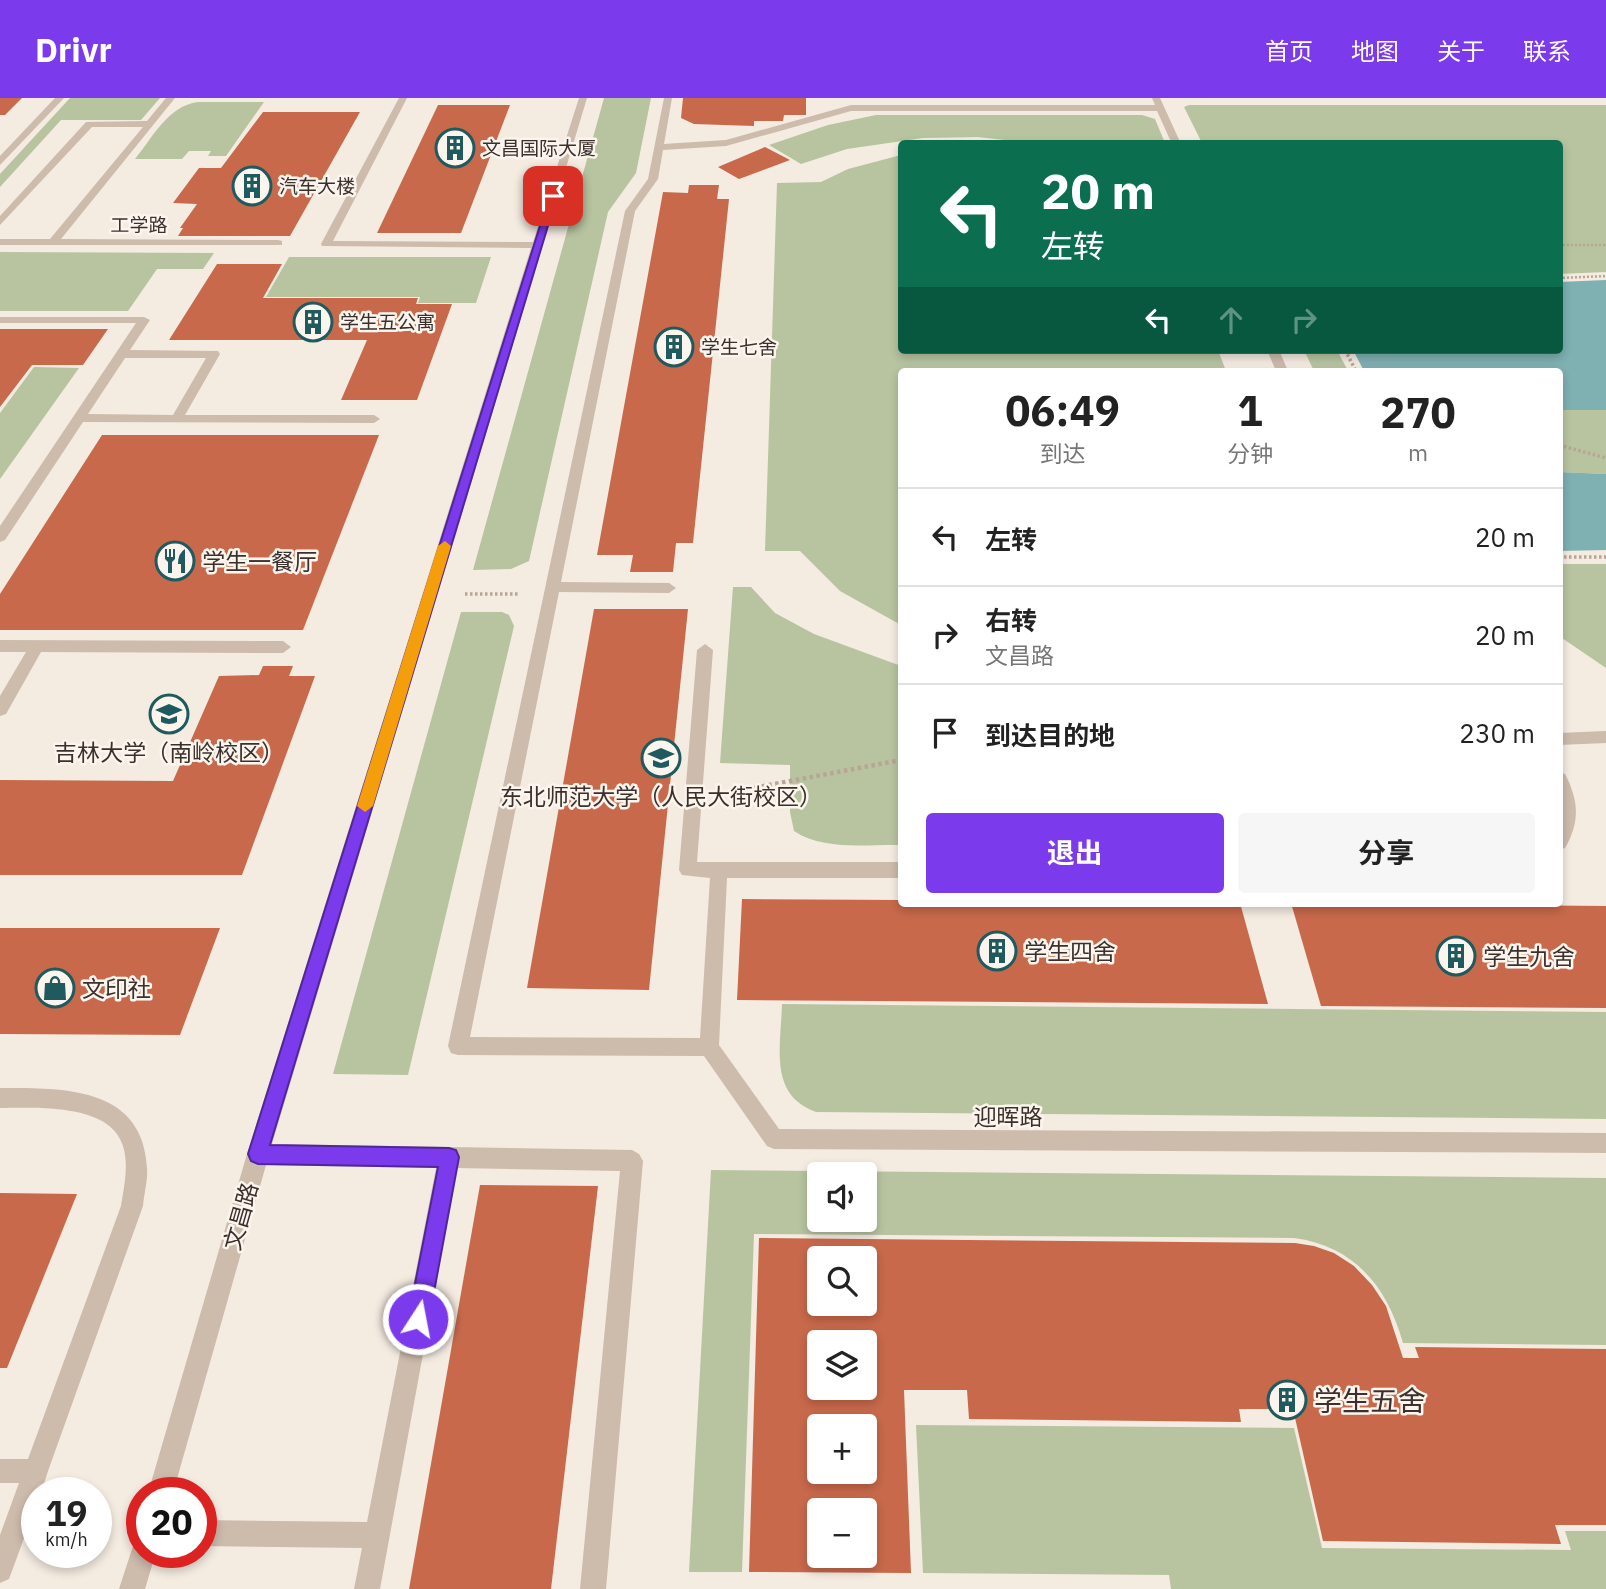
<!DOCTYPE html>
<html lang="zh">
<head>
<meta charset="utf-8">
<style>
	body { margin:0; font-family:"IBM Plex Sans","Noto Sans SC",sans-serif; background:#f6f6f6; color:#222; height:100vh; display:flex; flex-direction:column; font-size:26px; white-space:nowrap }
	* { box-sizing:border-box; margin:0 }
	p { font-size:23px; color:#767676 }
	.icon { flex:none; width:38px; height:38px; fill:none; stroke:currentColor; stroke-width:2; stroke-linecap:round; stroke-linejoin:round }
	.map { position:relative; flex:1; overflow:hidden }
	.drawer { position:absolute; left:898px; top:270px; width:665px; height:539px; display:flex; flex-direction:column; background:#fff; border-radius:7px; box-shadow:0 4px 10px #0003 }
	.drawer>* { flex:none }
	.banner { position:absolute; left:898px; top:42px; width:665px; height:214px; border-radius:7px; box-shadow:0 4px 10px #0003; background:#0b6e4f; color:#fff; overflow:hidden }
	.tools { position:absolute; left:807px; top:1064px; display:grid; gap:14px }
	.tools a { display:grid; place-items:center; width:70px; height:70px; border-radius:7px; background:#fff; box-shadow:0 4px 10px #0003; font-size:35px }
	.speed { position:absolute; left:21px; top:1379px; display:flex; gap:14px; font-size:35px; font-weight:700; text-align:center }
	.speed>* { display:grid; place-content:center; width:91px; height:91px; border-radius:50%; background:#fff; box-shadow:0 4px 10px #0003; line-height:1 }
	.speed small { font-size:18px; font-weight:400 }
	.speed .limit { border:10px solid #d22; background:#fff; color:#111 }
	.pin { position:absolute; display:grid; place-items:center; width:60px; height:60px; color:#fff; margin:-30px; border-radius:14px; box-shadow:0 4px 10px #0006 }
	.me { position:absolute; width:77px; margin:-38px; rotate:11deg; stroke-linejoin:round; filter:drop-shadow(0 0 5px #0008) }
	.turn { display:flex; align-items:center; gap:24px; height:147px; padding:0 28px; font-size:32px }
	.turn .icon { width:91px; height:91px; stroke-width:2.5 }
	.turn b { display:block; font-size:49px; line-height:60px }
	.lanes { display:flex; align-items:center; height:66px; padding:0 28px; background:#0003; justify-content:center; gap:35px; direction:ltr }
	.lanes .off { opacity:.35 }
	.eta { display:flex; justify-content:space-evenly; align-items:center; height:119px; text-align:center }
	.eta b { font-size:42px; font-weight:700; line-height:49px }
	.cta { display:flex; gap:14px; margin-top:auto; padding:14px 28px }
	.cta a { flex:1; height:80px; border-radius:7px; background:#7c3aed; color:#fff; font-size:28px; font-weight:700; line-height:80px; text-align:center }
	.cta a+a { background:#f6f6f6; color:#222 }
	ul { padding:0; list-style:none }
	li { display:flex; align-items:center; gap:21px; height:98px; padding:0 28px; border-top:2px solid #e0e0e0 }
	li div { flex:1 }
	li b { display:block; font-size:26px }
	li em { font-style:normal }
	header { display:flex; align-items:center; gap:42px; box-sizing:border-box; height:98px; padding:0 35px; background:#7c3aed; color:#fff }
	header strong { font-size:33px }
	nav { display:flex; gap:38px; margin-inline-start:auto; font-size:24px }
	.map>svg:first-child { display:block }
	.green { fill:#b8c4a0; fill-rule:evenodd }
	.water { fill:#7fb0b2 }
	.building { fill:#c8694b; fill-rule:evenodd }
	.lines { fill:none; stroke-linecap:round; stroke-linejoin:round }
	.path-far2 { stroke:#b9a596; stroke-width:2.5; stroke-dasharray:2 2; stroke-linecap:butt }
	.path-far1 { stroke:#b9a596; stroke-width:3.5; stroke-dasharray:2.5 2.5; stroke-linecap:butt }
	.path { stroke:#b9a596; stroke-width:4.5; stroke-dasharray:3.5 3.5; stroke-linecap:butt }
	.minor { fill:#cdbbac; fill-rule:evenodd }
	.route { fill:#7c3aed; stroke:#51269a; stroke-width:2 }
	.slow { fill:#f59e0b }
	.labels { text-anchor:middle; dominant-baseline:central; stroke-width:5; stroke-linejoin:round; paint-order:stroke }
	.far-poi-label { font-size:19px; fill:#3b302b; stroke:#fbf5ee; text-anchor:start }
	.far-street-label { font-size:19px; fill:#3b302b; stroke:#fbf5ee }
	.poi-label { font-size:23px; fill:#3b302b; stroke:#fbf5ee; text-anchor:start }
	.street-label { font-size:23px; fill:#3b302b; stroke:#fbf5ee }
	.near-poi-label { font-size:28px; fill:#3b302b; stroke:#fbf5ee; text-anchor:start }
</style>
</head>
<body>
<header>
<strong>Drivr</strong>
<nav><a>首页</a><a>地图</a><a>关于</a><a>联系</a></nav>
</header>
<div class="map">
<svg width="1606" height="1491" viewBox="0 0 1606 1491">
	<rect width="100%" height="100%" fill="#f4ebe1"/>
	<!-- green -->
	<g class="green">
		<path d="M70,0H160L141,22H61L0,89V76Z"/>
		<path d="M604,0H651L636,75L608,114L529,463L511,471L473,472Z"/>
		<path d="M198,4H264L226,58H208L211,53H189L182,61H135C153,39 168,8 198,4Z"/>
		<path d="M1189,7H1606V174L1559,176V46L1202,45L1184,9Z"/>
		<path d="M876,17H1142L1155,21L1165,45L1041,46L978,39L923,40L847,51L801,66L769,47L828,27Z"/>
		<path d="M901,57V252H1218L1226,273H901V527L840,493L800,453H765L777,85L821,84L848,71Z"/>
		<path d="M0,154L214,155L203,171H157L128,213H0Z"/>
		<path d="M289,159H491L476,205H418L420,199H266Z"/>
		<path d="M1304,252H1337L1348,273H1314Z"/>
		<path d="M34,269L79,270L0,381V315Z"/>
		<path d="M1559,312H1606V376L1559,374Z"/>
		<path d="M1559,466H1606V570L1559,538Z"/>
		<path d="M733,489H751L775,515L814,536L901,568V747C866,746 824,753 794,733L790,714V667L720,665Z"/>
		<path d="M461,514H502L509,517L514,528L408,977L333,976Z"/>
		<path d="M782,906L1606,914V1021L816,1014C768,997 781,948 782,906Z"/>
		<path d="M711,1072L1606,1080V1247L1403,1245C1387,1188 1354,1148 1294,1140L754,1136L742,1474H689ZM819,1076H864V1122H819Z"/>
		<path d="M916,1327L1294,1330L1322,1450L1571,1452L1565,1433H1606V1491H1171L1169,1477L923,1475Z"/>
	</g>
	<!-- water -->
	<g class="water">
		<path d="M1606,182V312H1559V273H1364L1353,252H1559V184Z"/>
		<path d="M1559,374L1606,376V452L1559,453Z"/>
	</g>
	<!-- building -->
	<g class="building">
		<path d="M0,0H22L5,17H0Z"/>
		<path d="M683,0H806V17H784L783,23H754V28L694,26L681,20Z"/>
		<path d="M438,7H510L461,135H377Z"/>
		<path d="M263,14H360L290,138H178L183,130H180L197,106L173,105L199,70H221Z"/>
		<path d="M765,49L790,62L739,81L718,69Z"/>
		<path d="M689,87H719L717,101H729L693,445H676L673,474H630L633,457H597L663,94L688,95Z"/>
		<path d="M217,166H282L263,200H418L416,206H452L417,302H341L367,242H169Z"/>
		<path d="M0,231H108L83,267H32L0,309Z"/>
		<path d="M102,337H379L303,532H0V496Z"/>
		<path d="M594,511H688L649,892L527,890Z"/>
		<path d="M263,568H293L289,578H315L242,777H0V682L173,683L219,578L259,577Z"/>
		<path d="M742,801L901,802V805H1240L1268,906L737,902Z"/>
		<path d="M1291,805L1606,808V910L1321,908Z"/>
		<path d="M0,830H220L180,937L0,936Z"/>
		<path d="M480,1087L598,1088L551,1491H409Z"/>
		<path d="M0,1095L77,1096L7,1270H0Z"/>
		<path d="M759,1140L1295,1145L1314,1148L1334,1155L1354,1168L1372,1187L1386,1208L1403,1260H1419L1415,1249L1606,1251V1427H1555L1561,1446L1323,1443L1293,1311H1239L1241,1324L969,1321L967,1292H904L911,1475L749,1474ZM819,1160H864V1206H819ZM819,1244H864V1290H819ZM819,1328H864V1374H819ZM819,1412H864V1458H819Z"/>
	</g>
	<g class="lines">
		<!-- path-far2 -->
		<g class="path-far2">
			<path d="M1559,147H1606"/>
			<path d="M1559,180L1606,178"/>
		</g>
		<!-- path-far1 -->
		<g class="path-far1">
			<path d="M1345,252L1356,273"/>
			<path d="M1559,347L1606,360"/>
			<path d="M1559,459H1606"/>
			<path d="M465,496H519"/>
		</g>
		<!-- path -->
		<path class="path" d="M727,695L901,662"/>
		<!-- minor -->
		<g class="minor">
			<path d="M55,0H64L0,67V58Z"/>
			<path d="M166,0H175L61,141L278,142L282,143V147H0V141H50L143,29H92L0,127V118L86,24L147,23Z"/>
			<path d="M399,0H407L333,143L533,144L579,0H587L272,1046L632,1052L639,1056L643,1063L606,1491H580L620,1073L457,1070L380,1491H354L362,1450L201,1448V1422L367,1424L436,1070L266,1067L173,1395H148L247,1056L531,150L322,148L321,146Z"/>
			<path d="M664,0H672L664,46L726,42L851,7H1155L1152,0H1160L1181,46H1172L1157,13H851L726,48L663,52L658,81L635,113L561,484L669,485L676,490L669,495L559,494L470,939L700,940L710,780L682,777L679,772L697,552L705,546L713,552L697,764H901V780H727L719,947L779,1031L1606,1035V1055L774,1051L767,1048L704,958L458,957L451,955L448,948L625,113L648,81Z"/>
			<path d="M0,219H144L150,222L130,252L218,253L220,256L185,317H374L380,321L374,325L83,324L5,442L0,444V428L136,225H0ZM125,260H206L173,317L88,316Z"/>
			<path d="M1267,252H1279L1288,273H1276Z"/>
			<path d="M0,542L283,543L291,549L283,555L41,554L6,616L0,618V598L26,554H0Z"/>
			<path d="M1606,633V645L1559,647V635Z"/>
			<path d="M1559,674L1565,676C1579,703 1580,724 1565,750L1559,752Z"/>
			<path d="M0,990C63,990 143,988 147,1070C148,1082 144,1096 143,1108L48,1373L41,1395H37V1405L9,1481L0,1485V1437L19,1385H0V1361H28L121,1108C124,1089 129,1067 123,1048C110,1005 36,1010 0,1010Z"/>
			<path d="M142,1442V1454H156L145,1491H119L134,1445Z"/>
		</g>
	</g>
	<!-- route -->
	<path class="route" d="M550,96L557,98L270,1047L449,1050L456,1052L459,1059L429,1221L426,1229L418,1232L411,1229L408,1221L438,1069L258,1066L251,1063L248,1056Z"/>
	<!-- slow -->
	<path class="slow" d="M445,443L451,448L373,708L365,714L357,708L438,448Z"/>
	<!-- icons -->
	<defs>
		<symbol id="building-ring" viewBox="-11 -11 22 22"><circle r="9.5" fill="#fbf5ee" stroke="#1f5a5e" stroke-width="1.5"/><path d="M-4-6H4V6H1V3H-1V6H-4ZM-2.5-4.3h1.7v1.8h-1.7ZM.8-4.3h1.7v1.8H.8ZM-2.5-1h1.7V.8h-1.7ZM.8-1h1.7V.8H.8Z" fill="#1f5a5e"/></symbol>
		<symbol id="restaurant-ring" viewBox="-11 -11 22 22"><circle r="9.5" fill="#fbf5ee" stroke="#1f5a5e" stroke-width="1.5"/><path d="M-5-6h1v4h1v-4h1v4h1v-4h1v5L-1.5 .5V6h-2V.5L-5-1ZM5-6V6H3V1.5H1.5Q1.5-4 5-6Z" fill="#1f5a5e"/></symbol>
		<symbol id="university-ring" viewBox="-11 -11 22 22"><circle r="9.5" fill="#fbf5ee" stroke="#1f5a5e" stroke-width="1.5"/><path d="M0-5L7-2L0 1L-7-2ZM-4 1L0 2.5L4 1V4Q0 6-4 4Z" fill="#1f5a5e"/></symbol>
		<symbol id="shop-ring" viewBox="-11 -11 22 22"><circle r="9.5" fill="#fbf5ee" stroke="#1f5a5e" stroke-width="1.5"/><path d="M-5-2.5h2.3a2.7 3.5 0 0 1 5.4 0H5L5.5 6h-11ZM-1.5-2.5h3a1.5 2.3 0 0 0-3 0Z" fill="#1f5a5e"/></symbol>
	</defs>
	<g fill-rule="evenodd">
		<use href="#building-ring" x="433" y="28" width="44" height="44"/>
		<use href="#building-ring" x="230" y="66" width="44" height="44"/>
		<use href="#building-ring" x="291" y="202" width="44" height="44"/>
		<use href="#building-ring" x="652" y="227" width="44" height="44"/>
		<use href="#restaurant-ring" x="153" y="441" width="44" height="44"/>
		<use href="#university-ring" x="147" y="594" width="44" height="44"/>
		<use href="#university-ring" x="639" y="638" width="44" height="44"/>
		<use href="#building-ring" x="975" y="831" width="44" height="44"/>
		<use href="#building-ring" x="1434" y="836" width="44" height="44"/>
		<use href="#shop-ring" x="33" y="868" width="44" height="44"/>
		<use href="#building-ring" x="1265" y="1280" width="44" height="44"/>
	</g>
	<g class="labels">
		<!-- far-poi labels -->
		<g class="far-poi-label">
			<text x="482" y="50">文昌国际大厦</text>
			<text x="279" y="88">汽车大楼</text>
			<text x="340" y="224">学生五公寓</text>
			<text x="701" y="249">学生七舍</text>
		</g>
		<!-- far-street labels -->
		<g class="far-street-label">
			<text x="139" y="127">工学路</text>
		</g>
		<!-- poi labels -->
		<g class="poi-label">
			<text x="202" y="463">学生一餐厅</text>
			<text x="169" y="654" text-anchor="middle">吉林大学（南岭校区）</text>
			<text x="661" y="698" text-anchor="middle">东北师范大学（人民大街校区）</text>
			<text x="1024" y="853">学生四舍</text>
			<text x="1483" y="858">学生九舍</text>
			<text x="82" y="890">文印社</text>
		</g>
		<!-- street labels -->
		<g class="street-label">
			<text x="1008" y="1018">迎晖路</text>
			<text transform="translate(240 1118) rotate(-74)">文昌路</text>
		</g>
		<!-- near-poi labels -->
		<g class="near-poi-label">
			<text x="1314" y="1302">学生五舍</text>
		</g>
	</g>
</svg>
<div class="tools">
<a><svg class="icon" aria-label="sound" viewBox="0 0 24 24"><path d="M4 9h4l5-4v14l-5-4H4zM17 9q2 3 0 6"/></svg></a>
<a><svg class="icon" aria-label="search" viewBox="0 0 24 24"><circle cx="10" cy="10" r="6"/><path d="M15 15l6 6"/></svg></a>
<a><svg class="icon" aria-label="layers" viewBox="0 0 24 24"><path d="M12 4l9 5-9 5-9-5zM3 14l9 5 9-5"/></svg></a>
<a>+</a>
<a>−</a>
</div>
<div class="speed"><div>19<small>km/h</small></div><div class="limit">20</div></div>
<div class="pin" style="left:553px;top:98px;background:#d93025"><svg class="icon" aria-label="arrive" viewBox="0 0 24 24"><path d="M6 21V4h12l-3 4 3 4H6"/></svg></div>
<svg class="me" style="left:418px;top:1221px" viewBox="-20 -20 40 40"><circle r="17" fill="#7c3aed" stroke="#fff" stroke-width="3"/><path d="M0-11L8 9 0 5-8 9z" fill="#fff"/></svg>
<div class="banner">
<div class="turn"><svg class="icon" aria-label="left" viewBox="0 0 24 24"><path d="M17 20v-9H6M10 6l-5 5 5 5"/></svg><div><b>20 m</b>左转</div></div>
<div class="lanes"><svg class="icon" aria-label="left" viewBox="0 0 24 24"><path d="M17 20v-9H6M10 6l-5 5 5 5"/></svg><svg class="icon off" aria-label="ahead" viewBox="0 0 24 24"><path d="M12 20V5M6 11l6-6 6 6"/></svg><svg class="icon off" aria-label="right" viewBox="0 0 24 24"><path d="M7 20v-9h11M14 6l5 5-5 5"/></svg></div>
</div>
<section class="drawer">
<div class="eta">
<div><b>06:49</b><p>到达</p></div>
<div><b>1</b><p>分钟</p></div>
<div><b>270</b><p>m</p></div>
</div>
<ul>
<li><svg class="icon" aria-label="left" viewBox="0 0 24 24"><path d="M17 20v-9H6M10 6l-5 5 5 5"/></svg><div><b>左转</b></div><em>20 m</em></li>
<li><svg class="icon" aria-label="right" viewBox="0 0 24 24"><path d="M7 20v-9h11M14 6l5 5-5 5"/></svg><div><b>右转</b><p>文昌路</p></div><em>20 m</em></li>
<li><svg class="icon" aria-label="arrive" viewBox="0 0 24 24"><path d="M6 21V4h12l-3 4 3 4H6"/></svg><div><b>到达目的地</b></div><em>230 m</em></li>
</ul>
<div class="cta"><a>退出</a><a>分享</a></div>
</section>
</div>
</body>
</html>
